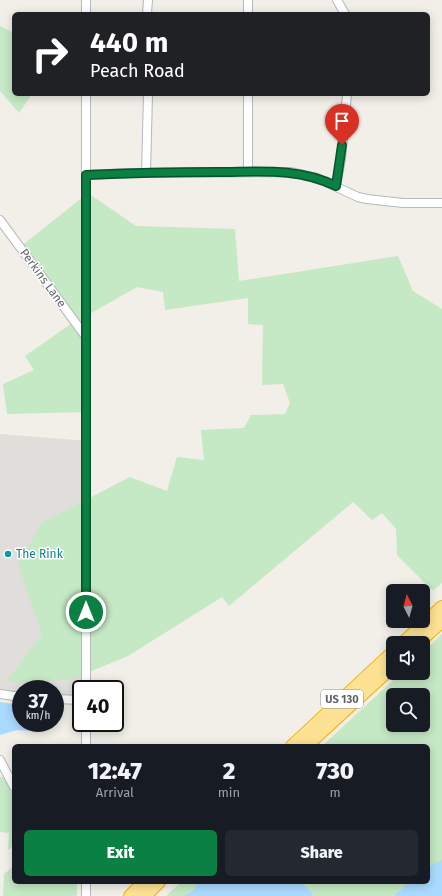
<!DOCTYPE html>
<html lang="en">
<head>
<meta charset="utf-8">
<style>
	body { margin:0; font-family:"Fira Sans",sans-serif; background:#242831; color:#f1f3f6; height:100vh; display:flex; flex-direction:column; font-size:15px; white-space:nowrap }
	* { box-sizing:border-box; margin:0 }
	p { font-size:13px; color:#9ea1a6 }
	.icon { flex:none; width:22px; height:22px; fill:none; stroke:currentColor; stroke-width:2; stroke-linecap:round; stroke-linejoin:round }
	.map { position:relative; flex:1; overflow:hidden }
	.details { position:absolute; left:12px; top:744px; width:418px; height:140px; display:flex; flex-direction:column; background:#171b24; border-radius:6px; box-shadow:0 2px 10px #0003 }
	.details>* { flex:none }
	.hud { position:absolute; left:12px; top:12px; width:418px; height:84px; border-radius:6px; box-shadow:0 2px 10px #0003; background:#202124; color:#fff; overflow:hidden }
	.needle { width:26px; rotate:354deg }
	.fabs { position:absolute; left:386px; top:584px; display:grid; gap:8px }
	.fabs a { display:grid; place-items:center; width:44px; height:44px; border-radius:6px; background:#171b24; box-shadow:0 2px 10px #0003; font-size:20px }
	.speed { position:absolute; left:12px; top:680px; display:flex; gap:8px; font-size:20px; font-weight:700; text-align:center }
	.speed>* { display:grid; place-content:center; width:52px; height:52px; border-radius:50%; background:#171b24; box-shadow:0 2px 10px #0003; line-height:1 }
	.speed small { font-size:10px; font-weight:400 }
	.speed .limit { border:2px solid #111; border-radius:6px; background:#fff; color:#111 }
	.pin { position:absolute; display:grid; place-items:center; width:34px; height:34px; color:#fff; margin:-41px -17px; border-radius:50% 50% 50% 0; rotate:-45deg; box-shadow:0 0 4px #0007 }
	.pin .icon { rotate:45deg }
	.me { position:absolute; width:44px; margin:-22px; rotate:0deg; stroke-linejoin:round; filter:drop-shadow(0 0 3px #0008) }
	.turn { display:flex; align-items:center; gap:14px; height:84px; padding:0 12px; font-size:18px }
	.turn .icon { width:52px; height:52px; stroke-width:2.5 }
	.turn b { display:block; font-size:28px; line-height:34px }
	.eta { display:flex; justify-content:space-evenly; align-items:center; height:68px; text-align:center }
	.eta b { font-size:24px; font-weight:800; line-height:28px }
	.button { display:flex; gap:8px; margin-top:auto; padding:8px 12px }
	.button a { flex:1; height:46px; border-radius:6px; background:#0b8043; color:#fff; font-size:16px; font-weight:800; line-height:46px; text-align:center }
	.button a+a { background:#242831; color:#f1f3f6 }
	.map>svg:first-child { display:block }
	.industrial { fill:#e0deda }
	.green { fill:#c5e8c5; fill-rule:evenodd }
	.water { fill:#aadaff }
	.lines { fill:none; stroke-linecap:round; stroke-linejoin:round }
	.minor-casing { stroke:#b5b8bc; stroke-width:10 }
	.highway-casing { stroke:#f9ab00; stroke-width:14 }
	.minor { stroke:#fff; stroke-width:8 }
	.highway { stroke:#fde293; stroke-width:12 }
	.route-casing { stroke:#07532c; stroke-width:10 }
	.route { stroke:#0b8043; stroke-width:7 }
	.culture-dot { fill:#0f9aa8; stroke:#fff; stroke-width:1.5 }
	.labels { text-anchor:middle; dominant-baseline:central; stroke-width:3; stroke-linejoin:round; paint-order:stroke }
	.shield { fill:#fff; stroke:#8f9295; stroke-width:1 }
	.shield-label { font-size:11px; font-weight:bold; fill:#5f6368 }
	.street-label { font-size:12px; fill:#5f6368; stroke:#fff }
	.culture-label { font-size:12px; fill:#0d838f; stroke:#fff; text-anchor:start }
</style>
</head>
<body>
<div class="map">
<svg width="442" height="896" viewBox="0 0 442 896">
	<rect width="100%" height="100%" fill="#f1efe8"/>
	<!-- industrial -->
	<path class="industrial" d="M0,434L88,441L86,689H81V699L55,698V689H21V697L0,692Z"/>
	<!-- green -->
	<g class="green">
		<path d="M0,26L14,33V94H32L19,113L0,91Z"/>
		<path d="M88,193L136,226L235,229L239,281L398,256L413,291L442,309V583L433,591L397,555L396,529L382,513L372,520L353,502L229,606L222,597L128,656L72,679L24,683L7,680L42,635L18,564L43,522L130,477L167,491L177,457L204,460L201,430L244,428L251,415L285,414L290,403L283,384L262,385L263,325L248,324V298L165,310L163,292L137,287L86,316L87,412L7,414L3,384L34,370L25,356L75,321L20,247Z"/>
		<path d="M442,634V896H166L181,882H428V746H322L401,673H423V652ZM393,695H423V725H393Z"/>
		<path d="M0,777H3L14,796V845L8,850L9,833L0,832Z"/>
		<path d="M14,866V882H77V896H3L4,874Z"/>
	</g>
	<!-- water -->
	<g class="water">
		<path d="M0,702L21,705V723H41L29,731L17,730L0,735Z"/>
		<path d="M442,860V896H394L409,882H428V867Z"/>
		<path d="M197,882H297C305,885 309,888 313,896H184L194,890Z"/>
	</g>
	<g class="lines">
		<defs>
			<g id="minor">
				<path d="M86,0V14"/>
				<path d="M248,0V14"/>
				<path d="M337,0L345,14"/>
				<path d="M147,14L148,0"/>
				<path d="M86,94V689"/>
				<path d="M248,94V172"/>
				<path d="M146,173L148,94"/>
				<path d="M86,175L129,173L290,172L317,178L358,197L367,199L403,203H442"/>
				<path d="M336,186L341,159L347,94"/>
				<path d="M0,220L86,337"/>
				<path d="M0,694L21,697"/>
				<path d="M55,699L81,700"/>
				<path d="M86,723V746"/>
				<path d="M0,760L14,787"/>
				<path d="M86,896V882"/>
			</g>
			<g id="highway">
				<path d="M403,643L442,607"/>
				<path d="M418,643L442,621"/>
				<path d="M292,746L393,652"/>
				<path d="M306,746L393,666"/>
				<path d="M130,896L144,882"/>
				<path d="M145,896L159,882"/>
			</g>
		</defs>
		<!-- minor casing -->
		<use href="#minor" class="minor-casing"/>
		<!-- highway casing -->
		<use href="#highway" class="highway-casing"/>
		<!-- minor -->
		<use href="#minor" class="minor"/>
		<!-- highway -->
		<use href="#highway" class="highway"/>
	</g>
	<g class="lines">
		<defs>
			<path id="route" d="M86,612V175C129,173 173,172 217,172C258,172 297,167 336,186L342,145"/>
		</defs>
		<!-- route casing -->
		<use href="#route" class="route-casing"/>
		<!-- route -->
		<use href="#route" class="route"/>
	</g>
	<!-- markers -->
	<circle class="culture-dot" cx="8" cy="554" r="4"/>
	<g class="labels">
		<!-- shield labels -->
		<rect class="shield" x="321" y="690" width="42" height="18" rx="3"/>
		<g class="shield-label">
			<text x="342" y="699">US 130</text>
		</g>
		<!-- street labels -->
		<g class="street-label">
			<text transform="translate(43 278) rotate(54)">Perkins Lane</text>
		</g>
		<!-- culture labels -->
		<g class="culture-label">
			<text x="16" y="554">The Rink</text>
		</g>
	</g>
</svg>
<div class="fabs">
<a><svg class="needle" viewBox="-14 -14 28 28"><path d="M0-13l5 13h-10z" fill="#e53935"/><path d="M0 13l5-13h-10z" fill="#9ea1a6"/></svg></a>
<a><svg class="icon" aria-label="sound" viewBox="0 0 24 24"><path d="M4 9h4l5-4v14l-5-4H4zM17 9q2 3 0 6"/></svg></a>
<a><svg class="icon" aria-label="search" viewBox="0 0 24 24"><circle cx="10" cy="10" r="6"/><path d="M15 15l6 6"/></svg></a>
</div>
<div class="speed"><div>37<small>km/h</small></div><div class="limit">40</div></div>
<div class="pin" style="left:342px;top:145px;background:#d93025"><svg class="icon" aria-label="arrive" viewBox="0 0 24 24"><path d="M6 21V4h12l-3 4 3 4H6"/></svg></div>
<svg class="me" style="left:86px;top:612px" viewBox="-20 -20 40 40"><circle r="17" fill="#0b8043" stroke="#fff" stroke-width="3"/><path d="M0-11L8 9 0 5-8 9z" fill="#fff"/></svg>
<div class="hud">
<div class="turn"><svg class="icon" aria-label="right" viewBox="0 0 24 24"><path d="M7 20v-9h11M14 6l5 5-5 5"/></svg><div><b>440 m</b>Peach Road</div></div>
</div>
<section class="details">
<div class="eta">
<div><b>12:47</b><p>Arrival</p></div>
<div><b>2</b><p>min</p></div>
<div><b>730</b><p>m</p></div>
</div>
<div class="button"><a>Exit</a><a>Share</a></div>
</section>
</div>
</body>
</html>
